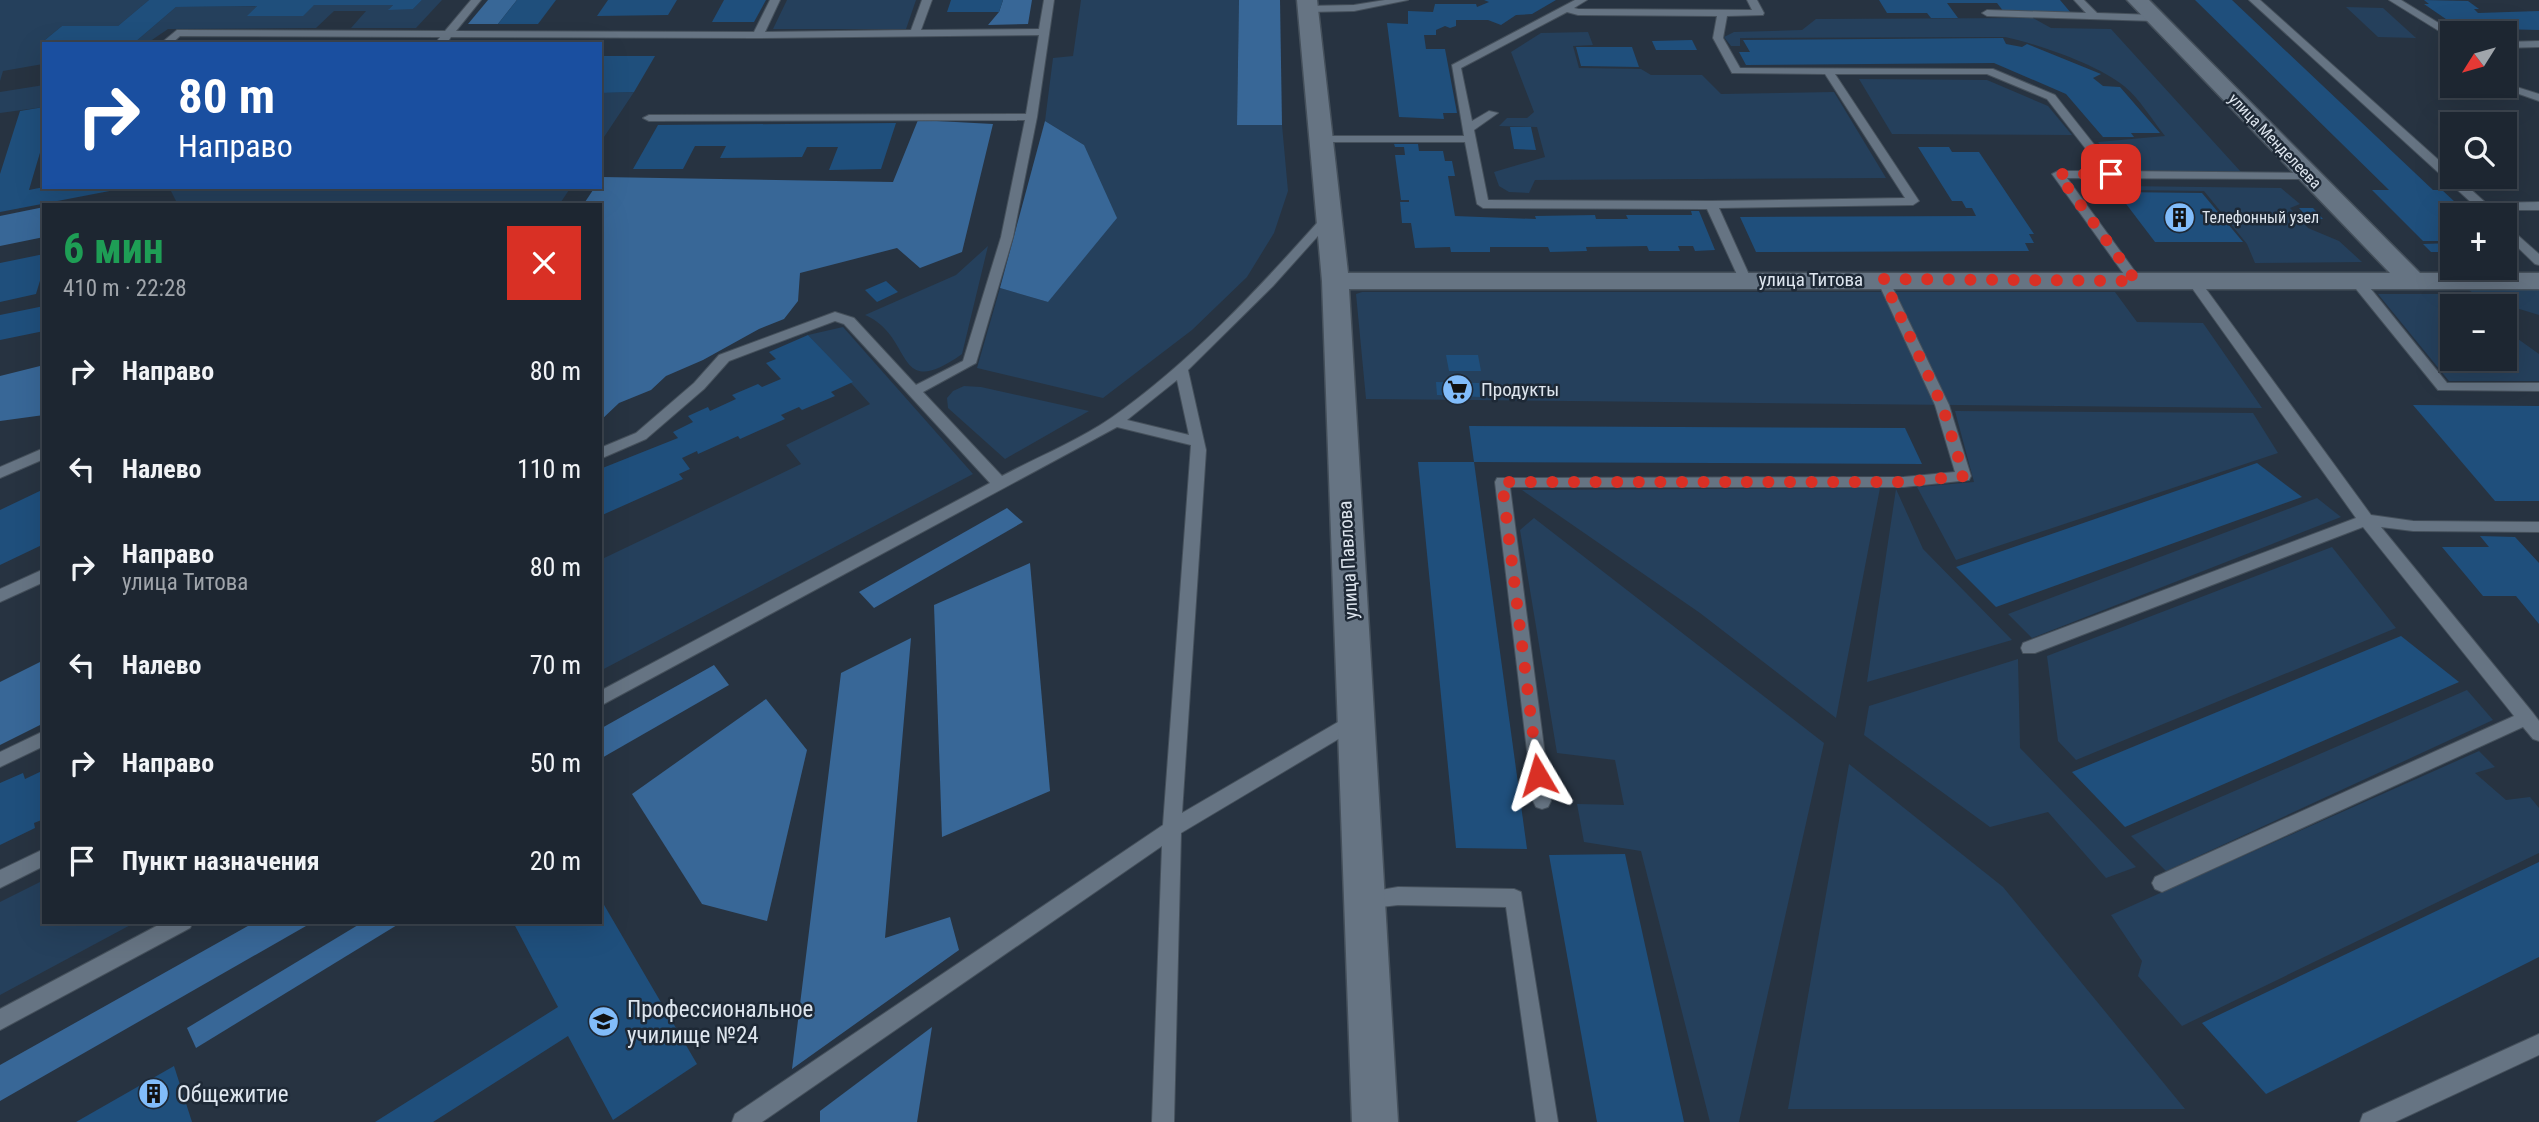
<!DOCTYPE html>
<html lang="ru">
<head>
<meta charset="utf-8">
<style>
	body { margin:0; font-family:"Roboto Condensed",sans-serif; background:#252e39; color:#f1f3f6; height:100vh; display:flex; flex-direction:column; font-size:26px; white-space:nowrap }
	* { box-sizing:border-box; margin:0 }
	p { font-size:23px; color:#a0a5ab }
	.icon { flex:none; width:38px; height:38px; fill:none; stroke:currentColor; stroke-width:2; stroke-linecap:round; stroke-linejoin:round }
	.map { position:relative; flex:1; overflow:hidden }
	.sheet { position:absolute; left:42px; top:203px; width:560px; height:721px; display:flex; flex-direction:column; background:#1d2631; border-radius:0px; box-shadow:0 7px 28px #0002,0 0 0 2px #3b434d }
	.sheet>* { flex:none }
	.hud { position:absolute; left:42px; top:42px; width:560px; height:147px; border-radius:0px; box-shadow:0 7px 28px #0002,0 0 0 2px #3b434d; background:#1a4fa0; color:#fff; overflow:hidden }
	.needle { width:46px; rotate:233deg }
	.tools { position:absolute; left:2440px; top:21px; display:grid; gap:14px }
	.tools a { display:grid; place-items:center; width:77px; height:77px; border-radius:0px; background:#1d2631; box-shadow:0 7px 28px #0002,0 0 0 2px #3b434d; font-size:35px }
	.pin { position:absolute; display:grid; place-items:center; width:60px; height:60px; color:#fff; margin:-30px; border-radius:14px; box-shadow:0 4px 10px #0006 }
	.me { position:absolute; width:77px; margin:-38px; rotate:353deg; stroke-linejoin:round; filter:drop-shadow(0 0 5px #0008) }
	.turn { display:flex; align-items:center; gap:24px; height:147px; padding:0 21px; font-size:32px }
	.turn .icon { width:91px; height:91px; stroke-width:2.5 }
	.turn b { display:block; font-size:49px; line-height:60px }
	.round { display:grid; place-items:center; flex:none; width:74px; height:74px; border-radius:0px; background:#252e39 }
	.overview { display:flex; align-items:center; justify-content:space-between; height:119px; padding:0 21px }
	h1 { font-size:42px; font-weight:700; line-height:52px; color:#1e9e55 }
	ul { padding:0; list-style:none }
	li { display:flex; align-items:center; gap:21px; height:98px; padding:0 21px }
	li div { flex:1 }
	li b { display:block; font-size:26px }
	li em { font-style:normal }
	.map>svg:first-child { display:block }
	.green { fill:#25405c }
	.forest { fill:#386797 }
	.building { fill:#1f4f7c }
	.lines { fill:none; stroke-linecap:round; stroke-linejoin:round }
	.service-casing { stroke:#45505b; stroke-width:2 }
	.minor-casing { stroke:#45505b; stroke-width:3 }
	.service { fill:#667483; fill-rule:evenodd }
	.minor { fill:#667483; fill-rule:evenodd }
	.route { stroke:#d93025; stroke-width:12; stroke-dasharray:0 21.6 }
	.labels { text-anchor:middle; dominant-baseline:central; stroke-width:5; stroke-linejoin:round; paint-order:stroke }
	.far-street-label { font-size:16px; fill:#dde5ee; stroke:#1e2936 }
	.far-poi-label { font-size:16px; fill:#dde5ee; stroke:#1e2936; text-anchor:start }
	.street-label { font-size:19px; fill:#dde5ee; stroke:#1e2936 }
	.poi-label { font-size:19px; fill:#dde5ee; stroke:#1e2936; text-anchor:start }
	.near-poi-label { font-size:23px; fill:#dde5ee; stroke:#1e2936; text-anchor:start }
</style>
</head>
<body>
<div class="map">
<svg width="2539" height="1122" viewBox="0 0 2539 1122">
	<rect width="100%" height="100%" fill="#273341"/>
	<!-- green -->
	<g class="green">
		<path d="M0,0H149L118,26H62L41,43L44,44L43,64L3,71L0,81Z"/>
		<path d="M422,0H442L416,28H351L366,11H334L316,28L168,29L146,44H78L134,43L176,7L257,6L248,16L314,5H393L389,9H413Z"/>
		<path d="M787,0H916L906,29H773Z"/>
		<path d="M1081,0H1239L1237,124L1282,125L1288,191L1274,233L1247,277L1192,330L1103,398L977,368L1000,288L1048,302L1084,145L1045,121L1053,58L1073,56Z"/>
		<path d="M2346,7L2383,8L2416,38L2378,37Z"/>
		<path d="M2033,18L2051,28L2111,29L2241,172L2120,170L2098,142L2165,136C2152,120 2140,99 2124,86C2098,65 2038,44 2005,37L1740,38V46H1731L1724,37L1734,32L1802,30L1816,19Z"/>
		<path d="M1588,32L1593,45L1573,46L1579,68L1641,69L1651,75H1702L1721,94L1834,92L1886,178L1535,180L1529,193L1509,192L1499,186L1494,172L1545,157L1537,127L1499,126L1507,118H1527L1534,112L1511,52L1541,33Z"/>
		<path d="M1859,79L1987,80L2048,106L2072,135L1892,134Z"/>
		<path d="M44,85V107L0,113V92Z"/>
		<path d="M634,92L600,143V93Z"/>
		<path d="M2123,186L2281,188L2300,204L2290,208L2308,228L2339,241L2362,262L2255,263L2247,244L2204,191L2127,190Z"/>
		<path d="M169,187H571L559,205H178Z"/>
		<path d="M988,246L962,354C893,403 915,336 865,315L956,275Z"/>
		<path d="M2539,289V315L2477,296L2469,290Z"/>
		<path d="M1362,292H2115L2137,322L2203,323L2262,408L1366,399L1356,294Z"/>
		<path d="M2378,294H2447L2471,306H2452V359H2504V329L2539,354V381H2449Z"/>
		<path d="M843,327L973,474L600,671V560L801,464L786,445L870,404L808,335Z"/>
		<path d="M964,386L981,387L1089,411L1005,459L948,408L947,398L953,391Z"/>
		<path d="M1955,411L2253,413L2278,453L1956,560L1917,487L1974,482Z"/>
		<path d="M1880,488L1836,718L1700,613L1522,490Z"/>
		<path d="M1896,489L1923,549L2012,640L1867,682Z"/>
		<path d="M2317,498L2341,517L2032,638L2008,614Z"/>
		<path d="M1534,518L1824,743L1739,1122H1710L1641,851L1584,842L1577,804L1624,805L1615,760L1557,753L1520,530Z"/>
		<path d="M2332,547L2396,628L2076,760L2058,741L2047,656Z"/>
		<path d="M2018,659L2020,748L2136,867L2106,878L2048,812L1990,827L1864,735L1869,706Z"/>
		<path d="M2467,690L2493,720L2166,871L2131,836Z"/>
		<path d="M2479,751L2495,767L2475,773L2506,800L2530,797L2539,808V853L2182,1026L2138,976L2142,961L2111,915Z"/>
		<path d="M1849,764L2003,887L2185,1109H1788Z"/>
		<path d="M44,880V922H136L0,995V902Z"/>
	</g>
	<!-- forest -->
	<g class="forest">
		<path d="M488,0H517L498,24H468Z"/>
		<path d="M1003,0H1032L1028,24L988,25L999,12Z"/>
		<path d="M1239,0H1280L1282,125H1237Z"/>
		<path d="M918,120L993,124L962,252L920,268L897,248L800,273L798,301L784,319L759,329L703,360L666,376L651,390L619,403L600,421V205H583L595,187H600L602,177L893,182Z"/>
		<path d="M1045,121L1084,145L1117,218L1048,302L1000,288Z"/>
		<path d="M44,207V237L0,246V216Z"/>
		<path d="M44,365V415L0,421V376Z"/>
		<path d="M1007,508L1023,522L874,608L859,592Z"/>
		<path d="M1030,563L1050,791L942,837L934,605Z"/>
		<path d="M911,638L885,938L950,917L959,950L792,1069L841,673Z"/>
		<path d="M44,660V723L0,745V682Z"/>
		<path d="M714,665L729,685L600,759V729Z"/>
		<path d="M766,699L807,750L767,921L702,904L632,794Z"/>
		<path d="M255,922H313L0,1101V1065Z"/>
		<path d="M363,922H402L196,1048L187,1028Z"/>
		<path d="M932,1027L917,1122H820V1111Z"/>
	</g>
	<!-- building -->
	<g class="building">
		<path d="M149,0H422L413,9L388,10L393,5H314L303,16H247L257,6L176,7L134,43L40,44L62,26H118Z"/>
		<path d="M517,0H556L538,24H498Z"/>
		<path d="M608,0H677L668,15L597,16Z"/>
		<path d="M724,0H766L754,22H712Z"/>
		<path d="M951,0H1003L999,12H947Z"/>
		<path d="M1484,0H1556L1532,14L1516,15L1501,25L1488,20H1456V26L1450,28L1445,26L1436,30V35H1424L1426,49H1445L1457,113H1443L1444,119L1399,117L1387,23L1408,24V11L1433,12L1435,4H1476L1477,7L1489,2Z"/>
		<path d="M1879,0H2060L2071,13L2004,12L1997,3H1947L1958,18H1931L1927,13H1887Z"/>
		<path d="M2195,0H2232L2433,190H2442L2469,215H2452V241H2423L2372,190H2389Z"/>
		<path d="M2424,0L2468,1L2479,9H2474L2478,13L2539,11V30L2459,28L2424,4H2429Z"/>
		<path d="M2003,38L2006,44L2022,47L2027,44L2101,74L2093,78L2103,86L2120,87L2160,133H2131L2134,137H2103L2066,94L1994,63L1746,65L1739,52H1750L1743,40Z"/>
		<path d="M1692,40L1697,50H1656L1652,41Z"/>
		<path d="M1576,47H1632L1639,67L1581,66Z"/>
		<path d="M600,56H655L634,92L600,93Z"/>
		<path d="M2476,88H2497L2509,98H2488Z"/>
		<path d="M44,107V139L29,190L44,187L120,189L0,212V174L20,111Z"/>
		<path d="M896,123L881,169L829,170L838,147H807L802,157L720,158L726,146H695L683,169H633L658,125Z"/>
		<path d="M1510,127H1531L1536,150L1514,149Z"/>
		<path d="M1394,144H1418L1419,151H1443L1445,161H1452L1455,176H1448L1455,216L1536,219L1535,216L1595,215L1596,219H1628L1626,215H1692L1691,211H1699L1715,250L1695,251L1693,246H1678L1680,251H1649L1647,246L1586,247L1587,251L1550,252L1548,247H1490V252H1451L1450,247L1415,248L1411,223H1402L1400,202H1409V200H1401L1395,155H1405L1404,147H1395Z"/>
		<path d="M1918,147H1949L1952,152H1979L2034,234H2029L2034,243H2025L2029,251L1756,252L1740,217L1976,216L1972,208H1966L1962,201H1952Z"/>
		<path d="M2117,192L2202,193L2243,242H2155Z"/>
		<path d="M2299,208H2313L2323,219H2309Z"/>
		<path d="M2452,243V252H2431L2423,244Z"/>
		<path d="M44,254V267L36,294L0,302V263Z"/>
		<path d="M886,281L898,292L877,302L865,290Z"/>
		<path d="M44,306V331L0,340V315Z"/>
		<path d="M808,335L853,382L831,392L835,396L802,410L799,407L781,415L785,419L740,439L738,436L698,454L697,451L682,458L690,469L679,474L683,479L600,516V469L678,438L673,432L693,422L688,416L708,407L710,411L736,399L732,395L758,384L762,387L781,379L766,363L776,359L769,352Z"/>
		<path d="M1446,355H1478L1481,371H1449Z"/>
		<path d="M1436,382L1479,383L1480,397L1437,395Z"/>
		<path d="M2413,405L2539,406V501H2495Z"/>
		<path d="M1469,426L1905,428L1922,464L1474,462Z"/>
		<path d="M1418,462H1474L1527,849L1456,848Z"/>
		<path d="M2257,463L2302,497L1996,607L1956,567Z"/>
		<path d="M44,489V544L0,565V510Z"/>
		<path d="M2480,536L2515,537L2539,563V624L2516,596H2483L2442,547H2489Z"/>
		<path d="M2401,636L2459,682L2125,827L2072,772Z"/>
		<path d="M44,770V819L34,823L35,828L0,845V783L23,773L25,779Z"/>
		<path d="M1625,854L1684,1122H1597L1549,855Z"/>
		<path d="M2539,862V957L2266,1094L2202,1023Z"/>
		<path d="M600,898L697,1064L613,1120L568,1036L433,1122H375L558,1007L513,922H600Z"/>
		<path d="M174,1066L192,1122H76Z"/>
	</g>
	<g class="lines">
		<defs>
			<g id="service">
				<path d="M471,0H481L456,31L754,32L770,0H780L765,32L911,30L922,0H932L921,30L1039,29L1044,0H1054L1037,117L1013,237L976,363L923,392L1002,476C1037,457 1078,441 1111,418C1191,362 1260,287 1325,214H1333L1335,217L1273,286L1188,370L1206,450L1182,813L1350,715L1356,713L1362,715L1365,720L1362,725L1181,833L1174,1122H1152L1162,846L762,1122H732L735,1114L1163,825L1191,445L1117,427L600,706V691L990,483L844,324L835,321L729,361L704,389L646,439L600,459V448L636,433L694,383L719,355L835,312L854,318L916,385L963,361L1001,237L1025,120L649,121L643,118L649,115L1026,114L1039,35L758,38L451,37L446,44H435L440,37L180,36L171,44H160L177,30L445,31ZM1177,380L1189,435L1127,420Z"/>
				<path d="M1385,0H1408L1354,11L1308,12L1303,9L1308,6L1354,5Z"/>
				<path d="M1575,0H1587L1574,8L1578,9L1752,10L1747,0H1757L1764,13L1763,15L1727,16L1723,38L1740,68L1993,69L2055,95L2115,171L2311,173L2317,176L2311,179L2067,178L2142,281L2136,285L2131,284L2052,174L2058,171H2103L2047,99L1987,74H1835L1919,201L1913,205L1719,208L1751,279L1745,283L1739,279L1707,209L1483,208L1477,204L1465,142H1321L1315,139L1321,136H1464L1452,65ZM1567,12L1578,15L1717,16L1713,38L1732,73L1825,74L1905,198L1711,201L1488,200L1474,130L1498,113L1489,111L1472,121L1461,68Z"/>
				<path d="M2074,0H2084L2097,13L2155,15L2160,18L2155,21L1987,16L1982,13L1987,10L2086,13Z"/>
				<path d="M2249,0H2260L2452,172V177H2457L2486,203L2539,202V210H2494L2498,215H2485Z"/>
				<path d="M2389,0H2401L2455,33H2452V39Z"/>
				<path d="M2539,41V47L2504,48V42Z"/>
				<path d="M2504,83L2539,94V101L2502,88L2501,86H2504Z"/>
				<path d="M2504,223L2539,254V265L2535,264L2504,234Z"/>
				<path d="M1883,276L1889,280L1949,405L1971,476L1969,480L1904,487H1510L1551,801L1548,807L1542,809L1536,807L1533,801L1495,482L1497,478L1904,477L1955,472L1935,405L1877,280Z"/>
				<path d="M2193,277L2198,278L2371,515L2413,521L2539,522V532L2413,531L2381,527L2533,713L2539,721V741L2533,739L2523,727L2162,892L2155,889L2152,883L2155,877L2514,716L2363,527L2035,653H2023L2021,648L2023,643L2356,518L2187,281Z"/>
				<path d="M2357,277L2362,278L2447,383H2539V391L2438,390L2352,284L2351,281Z"/>
				<path d="M44,448V459L0,478V467Z"/>
				<path d="M44,569V582L0,602V589Z"/>
				<path d="M44,731V746L0,767V752Z"/>
				<path d="M44,849V866L0,888V870Z"/>
				<path d="M1398,887L1514,889L1521,892L1558,1122H1536L1506,907L1398,905L1364,909L1357,906L1354,900L1357,894Z"/>
				<path d="M164,922H193L190,928L0,1030V1009Z"/>
				<path d="M2539,1034V1055L2395,1122H2360L2363,1114Z"/>
			</g>
			<path id="minor" d="M1297,0H1317L1348,273H2390L2127,0H2149L2420,273H2539V289H1349L1398,1122H1352L1322,281Z"/>
		</defs>
		<!-- service casing -->
		<use href="#service" class="service-casing"/>
		<!-- minor casing -->
		<use href="#minor" class="minor-casing"/>
		<!-- service -->
		<use href="#service" class="service"/>
		<!-- minor -->
		<use href="#minor" class="minor"/>
	</g>
	<g class="lines">
		<!-- route -->
		<path class="route" d="M1538,775L1502,482H1904L1964,476L1942,405L1883,279L2136,281L2058,174H2111"/>
	</g>
	<!-- icons -->
	<defs>
		<symbol id="building-disc" viewBox="-11 -11 22 22"><circle r="9.5" fill="#81bcfa" stroke="#1e2936"/><path d="M-4-6H4V6H1V3H-1V6H-4ZM-2.5-4.3h1.7v1.8h-1.7ZM.8-4.3h1.7v1.8H.8ZM-2.5-1h1.7V.8h-1.7ZM.8-1h1.7V.8H.8Z" fill="#111"/></symbol>
		<symbol id="supermarket-disc" viewBox="-11 -11 22 22"><circle r="9.5" fill="#81bcfa" stroke="#1e2936"/><path d="M-6-5.5h2.5l.6 2H6L4.5 2H-2.5L-4.4-4H-6ZM-1.5 3.2a1.3 1.3 0 1 0 .1 0ZM3 3.2a1.3 1.3 0 1 0 .1 0Z" fill="#111"/></symbol>
		<symbol id="university-disc" viewBox="-11 -11 22 22"><circle r="9.5" fill="#81bcfa" stroke="#1e2936"/><path d="M0-5L7-2L0 1L-7-2ZM-4 1L0 2.5L4 1V4Q0 6-4 4Z" fill="#111"/></symbol>
	</defs>
	<g fill-rule="evenodd">
		<use href="#building-disc" x="2162" y="200" width="35" height="35"/>
		<use href="#supermarket-disc" x="1440" y="372" width="35" height="35"/>
		<use href="#university-disc" x="586" y="1004" width="35" height="35"/>
		<use href="#building-disc" x="136" y="1076" width="35" height="35"/>
	</g>
	<g class="labels">
		<!-- far-street labels -->
		<g class="far-street-label">
			<text transform="translate(2275 141) rotate(46)">улица Менделеева</text>
		</g>
		<!-- far-poi labels -->
		<g class="far-poi-label">
			<text x="2202" y="217">Телефонный узел</text>
		</g>
		<!-- street labels -->
		<g class="street-label">
			<text x="1811" y="279">улица Титова</text>
			<text transform="translate(1348 560) rotate(-93)">улица Павлова</text>
		</g>
		<!-- poi labels -->
		<g class="poi-label">
			<text x="1481" y="389">Продукты</text>
		</g>
		<!-- near-poi labels -->
		<g class="near-poi-label">
			<text x="627" y="1009">Профессиональное<tspan x="627" dy="26">училище №24</tspan></text>
			<text x="177" y="1094">Общежитие</text>
		</g>
	</g>
</svg>
<div class="tools">
<a><svg class="needle" viewBox="-14 -14 28 28"><path d="M0-13l5 13h-10z" fill="#e53935"/><path d="M0 13l5-13h-10z" fill="#a0a5ab"/></svg></a>
<a><svg class="icon" aria-label="search" viewBox="0 0 24 24"><circle cx="10" cy="10" r="6"/><path d="M15 15l6 6"/></svg></a>
<a>+</a>
<a>−</a>
</div>
<div class="pin" style="left:2111px;top:174px;background:#d93025"><svg class="icon" aria-label="arrive" viewBox="0 0 24 24"><path d="M6 21V4h12l-3 4 3 4H6"/></svg></div>
<svg class="me" style="left:1538px;top:775px" viewBox="-20 -20 40 40"><path d="M0-17L14 15 0 8-14 15z" fill="#d93025" stroke="#fff" stroke-width="4"/></svg>
<div class="hud">
<div class="turn"><svg class="icon" aria-label="right" viewBox="0 0 24 24"><path d="M7 20v-9h11M14 6l5 5-5 5"/></svg><div><b>80 m</b>Направо</div></div>
</div>
<section class="sheet">
<div class="overview"><div><h1>6 мин</h1><p>410 m · 22:28</p></div><a class="round" style="background:#d93025;color:#fff"><svg class="icon" aria-label="close" viewBox="0 0 24 24"><path d="M6 6l12 12M18 6L6 18"/></svg></a></div>
<ul>
<li><svg class="icon" aria-label="right" viewBox="0 0 24 24"><path d="M7 20v-9h11M14 6l5 5-5 5"/></svg><div><b>Направо</b></div><em>80 m</em></li>
<li><svg class="icon" aria-label="left" viewBox="0 0 24 24"><path d="M17 20v-9H6M10 6l-5 5 5 5"/></svg><div><b>Налево</b></div><em>110 m</em></li>
<li><svg class="icon" aria-label="right" viewBox="0 0 24 24"><path d="M7 20v-9h11M14 6l5 5-5 5"/></svg><div><b>Направо</b><p>улица Титова</p></div><em>80 m</em></li>
<li><svg class="icon" aria-label="left" viewBox="0 0 24 24"><path d="M17 20v-9H6M10 6l-5 5 5 5"/></svg><div><b>Налево</b></div><em>70 m</em></li>
<li><svg class="icon" aria-label="right" viewBox="0 0 24 24"><path d="M7 20v-9h11M14 6l5 5-5 5"/></svg><div><b>Направо</b></div><em>50 m</em></li>
<li><svg class="icon" aria-label="arrive" viewBox="0 0 24 24"><path d="M6 21V4h12l-3 4 3 4H6"/></svg><div><b>Пункт назначения</b></div><em>20 m</em></li>
</ul>
</section>
</div>
</body>
</html>
